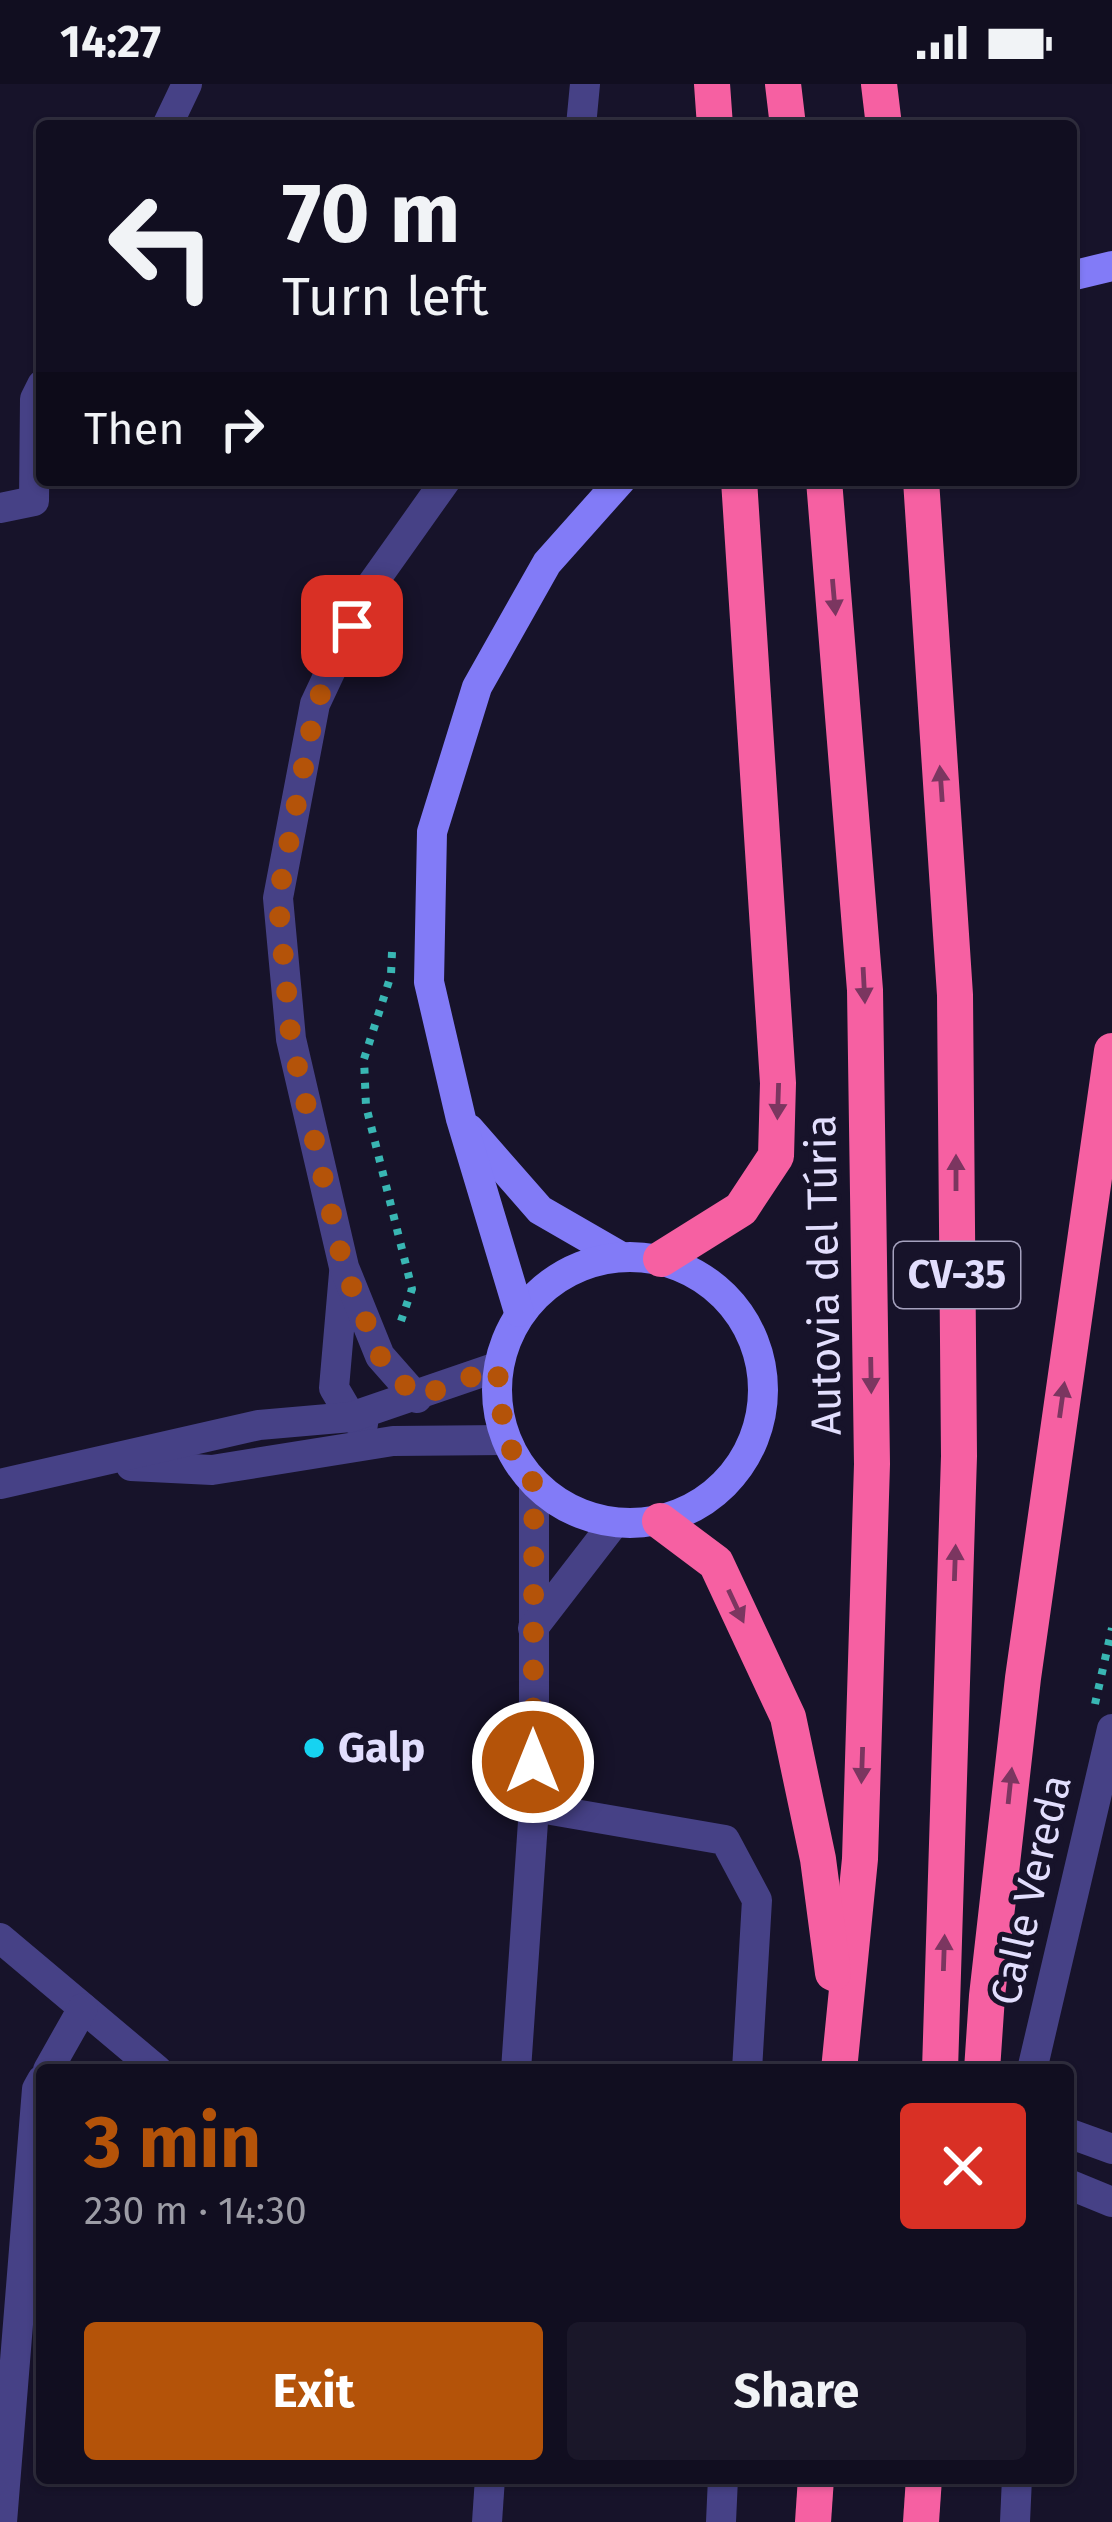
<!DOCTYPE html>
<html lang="en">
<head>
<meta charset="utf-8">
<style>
	body { margin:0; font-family:"Fira Sans",sans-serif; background:#1a1729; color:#f1f3f6; height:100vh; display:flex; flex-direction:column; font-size:45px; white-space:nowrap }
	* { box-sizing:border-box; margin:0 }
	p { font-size:39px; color:#9c9ca5 }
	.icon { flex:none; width:66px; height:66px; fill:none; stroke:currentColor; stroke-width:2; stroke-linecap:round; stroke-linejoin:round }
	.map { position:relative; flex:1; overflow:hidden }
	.side { position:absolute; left:36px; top:1980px; width:1038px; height:420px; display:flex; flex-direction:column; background:#110e20; border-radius:12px; box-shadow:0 3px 9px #0004,0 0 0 3px #302e3e }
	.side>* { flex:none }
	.top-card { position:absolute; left:36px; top:36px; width:1041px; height:366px; border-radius:12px; box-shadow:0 3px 9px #0004,0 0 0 3px #302e3e; background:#110e20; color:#f1f3f6; overflow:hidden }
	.pin { position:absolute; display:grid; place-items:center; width:102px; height:102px; color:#fff; margin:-51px; border-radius:24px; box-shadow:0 6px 18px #0006 }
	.me { position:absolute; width:132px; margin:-66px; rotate:0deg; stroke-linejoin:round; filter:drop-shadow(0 0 9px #0008) }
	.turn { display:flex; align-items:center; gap:42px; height:252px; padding:0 48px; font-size:54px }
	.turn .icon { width:156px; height:156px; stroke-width:2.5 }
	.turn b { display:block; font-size:84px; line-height:102px }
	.then { display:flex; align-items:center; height:114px; padding:0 48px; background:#0003; gap:24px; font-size:45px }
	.round { display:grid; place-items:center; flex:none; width:126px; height:126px; border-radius:12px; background:#1a1729 }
	.summary { display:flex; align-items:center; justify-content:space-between; height:204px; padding:0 48px }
	h1 { font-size:72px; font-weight:700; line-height:90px; color:#b45309 }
	.button { display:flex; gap:24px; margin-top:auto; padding:24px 48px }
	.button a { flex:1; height:138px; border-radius:12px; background:#b45309; color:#fff; font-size:48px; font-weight:700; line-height:138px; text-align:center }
	.button a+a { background:#1a1729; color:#f1f3f6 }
	.status { display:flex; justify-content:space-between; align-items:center; height:84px; padding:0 60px; background:#110e20; direction:ltr }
	.status svg { height:33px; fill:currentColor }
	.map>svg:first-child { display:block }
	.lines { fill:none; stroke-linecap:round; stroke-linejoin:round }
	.path { stroke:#39b6b3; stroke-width:8; stroke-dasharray:6 9; stroke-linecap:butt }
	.street { stroke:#464186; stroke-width:30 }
	.secondary { stroke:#827bf7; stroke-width:30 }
	.highway { stroke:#f660a2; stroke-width:36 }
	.oneway { fill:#7b3660 }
	.route { stroke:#b45309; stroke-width:21; stroke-dasharray:0 37.8 }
	.poi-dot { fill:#16d3f1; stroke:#17132a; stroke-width:4.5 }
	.labels { text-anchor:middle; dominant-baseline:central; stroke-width:10; stroke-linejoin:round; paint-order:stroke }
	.shield { fill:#17132a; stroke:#a5a1be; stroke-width:3 }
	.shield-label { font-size:39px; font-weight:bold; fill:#e2defd }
	.street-label { font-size:42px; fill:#e2defd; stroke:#17132a }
	.poi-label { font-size:42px; font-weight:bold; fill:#e2defd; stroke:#17132a; text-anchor:start }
</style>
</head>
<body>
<div class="status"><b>14:27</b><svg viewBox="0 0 49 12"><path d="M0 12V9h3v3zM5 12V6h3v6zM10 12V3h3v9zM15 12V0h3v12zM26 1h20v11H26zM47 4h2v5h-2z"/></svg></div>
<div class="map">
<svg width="1112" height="2438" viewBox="0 0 1112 2438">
	<rect width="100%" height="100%" fill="#17132a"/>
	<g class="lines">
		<!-- path -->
		<g class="path">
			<path d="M392,868L391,891L364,975L366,1022L412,1205L401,1237"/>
			<path d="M1095,1620L1112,1544"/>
		</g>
		<!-- street -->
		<g class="street">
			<path d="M167,42L187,0"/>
			<path d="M581,42L585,0"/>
			<path d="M0,424L34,417L35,315L42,301"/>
			<path d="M344,1189L334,1304L351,1333L363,1340"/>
			<path d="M417,1314L380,1272L344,1183L291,955L278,814L315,620L370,503L446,396"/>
			<path d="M131,1382L212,1386L393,1357L505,1356"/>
			<path d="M0,1400L259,1341L351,1333L497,1283"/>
			<path d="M534,1400V1723L725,1756L757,1816L747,1986"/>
			<path d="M533,1544L614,1439"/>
			<path d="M0,1854L157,1986"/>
			<path d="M48,1986L83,1924"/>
			<path d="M516,1986L534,1723"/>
			<path d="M1032,1986L1112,1645"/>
			<path d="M1068,2049L1112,2065"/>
			<path d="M1068,2100L1112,2118"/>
			<path d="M2,2438L37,2005L42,1996"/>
			<path d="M487,2438L490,2394"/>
			<path d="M721,2438L723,2394"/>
			<path d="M1015,2438L1017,2394"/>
		</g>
		<!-- secondary -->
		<g class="secondary">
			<path d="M1071,192L1112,182"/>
			<path d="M469,1045L540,1126L618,1171"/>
			<circle cx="630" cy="1306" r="133"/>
			<path d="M519,1228L461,1035L429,898L432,748L477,603L547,479L621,396"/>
		</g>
		<!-- highway -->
		<g class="highway">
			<path d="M712,0L715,42"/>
			<path d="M783,0L788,42"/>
			<path d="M879,0L884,42"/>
			<path d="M824,396L865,906L872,1380L860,1775L839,1986"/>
			<path d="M921,396L955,911L959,1372L940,1986"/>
			<path d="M661,1175L741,1125L776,1072L778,999L739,396"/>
			<path d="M660,1437L716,1479L788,1633L818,1775L833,1889"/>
			<path d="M982,1986L987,1912L1023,1594L1112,967"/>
			<path d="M813,2438L816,2394"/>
			<path d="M921,2438L924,2394"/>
		</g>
	</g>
	<!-- one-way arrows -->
	<defs><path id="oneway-solid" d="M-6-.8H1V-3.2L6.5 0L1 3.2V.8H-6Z" transform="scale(3)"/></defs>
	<g class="oneway">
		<use href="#oneway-solid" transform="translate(834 513) rotate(85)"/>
		<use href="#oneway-solid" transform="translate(941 700) rotate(-94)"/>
		<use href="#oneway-solid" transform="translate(864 901) rotate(87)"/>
		<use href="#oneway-solid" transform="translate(778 1017) rotate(92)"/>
		<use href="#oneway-solid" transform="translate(956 1089) rotate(-90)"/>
		<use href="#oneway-solid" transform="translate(871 1291) rotate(89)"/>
		<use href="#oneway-solid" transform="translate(1062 1316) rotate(-82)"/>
		<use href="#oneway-solid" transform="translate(955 1479) rotate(-88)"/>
		<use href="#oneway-solid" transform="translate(736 1522) rotate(65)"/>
		<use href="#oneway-solid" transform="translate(862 1681) rotate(92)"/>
		<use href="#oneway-solid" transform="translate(1010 1702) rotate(-84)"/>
		<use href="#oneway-solid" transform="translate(944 1869) rotate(-88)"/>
	</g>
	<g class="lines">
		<!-- route -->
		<path class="route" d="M352,542L316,620L278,814L291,955L344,1184L380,1272L416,1314L497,1283L505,1356L534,1400L533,1678"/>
	</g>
	<!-- markers -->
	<circle class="poi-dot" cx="314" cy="1664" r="12"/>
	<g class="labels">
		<!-- shield labels -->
		<rect class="shield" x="894" y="1158" width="126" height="66" rx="9"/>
		<g class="shield-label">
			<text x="957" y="1191">CV-35</text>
		</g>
		<!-- street labels -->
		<g class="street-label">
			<text transform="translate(824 1191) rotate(-91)">Autovia del Túria</text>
			<text transform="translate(1031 1806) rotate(-77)">Calle Vereda</text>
		</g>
		<!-- poi labels -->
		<g class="poi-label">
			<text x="338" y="1664">Galp</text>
		</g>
	</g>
</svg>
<div class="pin" style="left:352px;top:542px;background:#d93025"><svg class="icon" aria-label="arrive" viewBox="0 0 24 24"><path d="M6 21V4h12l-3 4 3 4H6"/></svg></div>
<svg class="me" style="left:533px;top:1678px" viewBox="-20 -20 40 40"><circle r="17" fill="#b45309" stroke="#fff" stroke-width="3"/><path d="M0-11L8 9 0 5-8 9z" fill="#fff"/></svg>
<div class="top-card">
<div class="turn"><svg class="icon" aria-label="left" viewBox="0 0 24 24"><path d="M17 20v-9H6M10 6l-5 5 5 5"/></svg><div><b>70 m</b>Turn left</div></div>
<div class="then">Then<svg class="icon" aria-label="right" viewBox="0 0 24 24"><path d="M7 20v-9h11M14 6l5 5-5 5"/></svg></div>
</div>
<section class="side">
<div class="summary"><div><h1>3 min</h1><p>230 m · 14:30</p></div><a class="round" style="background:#d93025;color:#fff"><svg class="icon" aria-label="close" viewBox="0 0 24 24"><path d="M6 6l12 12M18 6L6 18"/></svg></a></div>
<div class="button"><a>Exit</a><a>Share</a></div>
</section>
</div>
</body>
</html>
